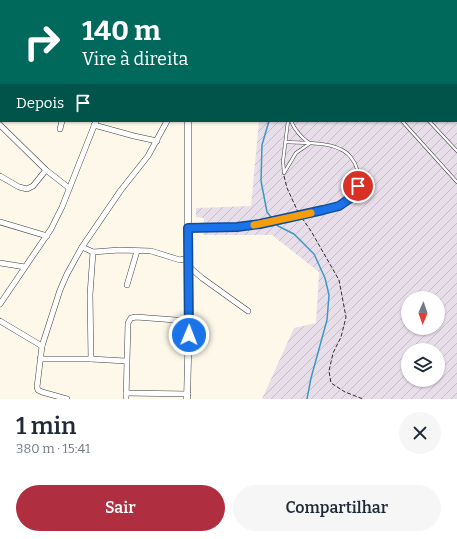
<!DOCTYPE html>
<html lang="pt">
<head>
<meta charset="utf-8">
<style>
	body { margin:0; font-family:Bitter,serif; background:#f6f6f7; color:#1f2937; height:100vh; display:flex; flex-direction:column; font-size:15px; white-space:nowrap }
	* { box-sizing:border-box; margin:0 }
	p { font-size:13px; color:#747a83 }
	.icon { flex:none; width:22px; height:22px; fill:none; stroke:currentColor; stroke-width:2; stroke-linecap:round; stroke-linejoin:round }
	.map { position:relative; height:399px; overflow:hidden }
	.side { display:flex; flex-direction:column; background:#fff; flex:1 }
	.side>* { flex:none }
	.top-card { position:absolute; left:0px; top:0px; width:457px; height:122px; box-shadow:0 1px 3px #0004; background:#00695c; color:#fff; overflow:hidden }
	.needle { width:26px; rotate:182deg }
	.fabs { position:absolute; left:401px; top:291px; display:grid; gap:8px }
	.fabs a { display:grid; place-items:center; width:44px; height:44px; border-radius:50%; background:#fff; box-shadow:0 1px 3px #0004; font-size:20px }
	.pin { position:absolute; display:grid; place-items:center; width:34px; height:34px; color:#fff; margin:-17px; border:2px solid #fff; border-radius:50%; box-shadow:0 1px 4px #0007 }
	.me { position:absolute; width:44px; margin:-22px; rotate:1deg; stroke-linejoin:round; filter:drop-shadow(0 0 3px #0008) }
	.turn { display:flex; align-items:center; gap:14px; height:84px; padding:0 16px; font-size:18px }
	.turn .icon { width:52px; height:52px; stroke-width:2.5 }
	.turn b { display:block; font-size:28px; line-height:34px }
	.then { display:flex; align-items:center; height:38px; padding:0 16px; background:#0003; gap:8px; font-size:15px }
	.round { display:grid; place-items:center; flex:none; width:42px; height:42px; border-radius:21px; background:#f6f6f7 }
	.head { display:flex; align-items:center; justify-content:space-between; height:68px; padding:0 16px }
	h1 { font-size:24px; font-weight:600; line-height:30px }
	.action { display:flex; gap:8px; margin-top:auto; padding:8px 16px }
	.action a { flex:1; height:46px; border-radius:24px; background:#af2e3f; color:#fff; font-size:16px; font-weight:600; line-height:46px; text-align:center }
	.action a+a { background:#f6f6f7; color:#1f2937 }
	.map>svg:first-child { display:block }
	.industrial { fill:url(#industrial-furrows); fill-rule:evenodd }
	.lines { fill:none; stroke-linecap:round; stroke-linejoin:round }
	.stream { stroke:#3e99c2; stroke-width:1.5 }
	.service-casing { stroke:#3d3d3d; stroke-width:3.5 }
	.minor-casing { stroke:#3d3d3d; stroke-width:6 }
	.tertiary-casing { stroke:#3d3d3d; stroke-width:7 }
	.path { stroke:#2c2c2c; stroke-width:1; stroke-dasharray:4 2; stroke-linecap:butt }
	.service { stroke:#fff; stroke-width:2.5 }
	.minor { stroke:#fff; stroke-width:5 }
	.tertiary { stroke:#fff; stroke-width:6 }
	.service-bridge-casing { stroke:#3d3d3d; stroke-width:3.5; stroke-linecap:butt }
	.service-bridge { stroke:#fff; stroke-width:2.5 }
	.route-casing { stroke:#114b97; stroke-width:10 }
	.route { stroke:#1a73e8; stroke-width:7 }
	.slow { stroke:#f59e0b; stroke-width:7 }
</style>
</head>
<body>
<div class="map">
<svg width="457" height="399" viewBox="0 0 457 399">
	<defs>
		<pattern id="industrial-furrows" width="10" height="10" patternUnits="userSpaceOnUse"><rect width="10" height="10" fill="#e7dee9"/><path d="M-1 1l2-2M0 10L10 0M9 11l2-2" fill="none" stroke="#c5bdc6"/></pattern>
	</defs>
	<rect width="100%" height="100%" fill="#fdf8e9"/>
	<!-- industrial -->
	<path class="industrial" d="M309,0H457V399H262L294,328L316,323L319,272L272,235H203L204,218L196,217V208L251,206L259,121H456V1H308ZM408,298H438V328H408ZM408,350H438V380H408Z"/>
	<g class="lines">
		<!-- stream -->
		<path class="stream" d="M269,121L262,145L261,181L267,212L278,226L294,234L314,254L325,278L329,295L327,320L311,378L307,399"/>
		<defs>
			<g id="service">
				<path d="M442,0L443,1"/>
				<path d="M337,1L338,0"/>
				<path d="M456,15L457,16"/>
				<path d="M291,121C295,131 301,137 309,143"/>
				<path d="M402,121L457,182"/>
				<path d="M429,121L457,151"/>
				<path d="M286,142C302,143 325,142 340,149C348,152 355,161 357,169C364,203 334,208 308,213"/>
				<path d="M284,173L283,161L288,121"/>
				<path d="M284,173L296,153L309,144"/>
				<path d="M189,228L216,227"/>
			</g>
			<g id="minor">
				<path d="M56,0L57,1"/>
				<path d="M147,1V0"/>
				<path d="M234,1V0"/>
				<path d="M0,25L1,26"/>
				<path d="M0,74L1,75"/>
				<path d="M0,83L1,82"/>
				<path d="M0,125L46,170L69,188"/>
				<path d="M94,125L134,136L157,141"/>
				<path d="M60,129L62,121"/>
				<path d="M0,176L19,187L27,189L33,186L46,170"/>
				<path d="M0,222L47,236"/>
				<path d="M82,247L93,252L119,250L151,251L180,260L188,258"/>
				<path d="M0,263L25,267"/>
				<path d="M188,266L202,278L248,311"/>
				<path d="M127,285L137,251"/>
				<path d="M0,304L51,229L62,207L96,121"/>
				<path d="M0,321L42,346"/>
				<path d="M40,359H91L126,361"/>
				<path d="M91,359L90,295L93,252"/>
				<path d="M126,393L188,394"/>
				<path d="M67,399L42,392L38,390L37,387L42,346L60,290L67,274L82,247L121,190L148,156L167,121"/>
				<path d="M126,399L128,323L131,318L136,317L189,321"/>
			</g>
			<g id="tertiary">
				<path d="M192,1V0"/>
				<path d="M187,399L189,321L188,280V121"/>
			</g>
		</defs>
		<!-- service casing -->
		<use href="#service" class="service-casing"/>
		<!-- minor casing -->
		<use href="#minor" class="minor-casing"/>
		<!-- tertiary casing -->
		<use href="#tertiary" class="tertiary-casing"/>
		<!-- path -->
		<g class="path">
			<path d="M284,176L287,188L298,212"/>
			<path d="M302,218L311,231L339,280L346,317L341,337L333,353L329,371L331,383L345,392L363,399"/>
		</g>
		<!-- service -->
		<use href="#service" class="service"/>
		<!-- minor -->
		<use href="#minor" class="minor"/>
		<!-- tertiary -->
		<use href="#tertiary" class="tertiary"/>
		<defs>
			<path id="service-bridge" d="M216,227C249,227 276,220 308,213"/>
		</defs>
		<!-- service-bridge casing -->
		<use href="#service-bridge" class="service-bridge-casing"/>
		<!-- service-bridge -->
		<use href="#service-bridge" class="service-bridge"/>
	</g>
	<g class="lines">
		<defs>
			<path id="route" d="M189,335L188,228L237,227L260,224L323,210L339,206L352,197L358,186"/>
		</defs>
		<!-- route casing -->
		<use href="#route" class="route-casing"/>
		<!-- route -->
		<use href="#route" class="route"/>
		<!-- slow -->
		<path class="slow" d="M254,225L311,213"/>
	</g>
</svg>
<div class="fabs">
<a><svg class="needle" viewBox="-14 -14 28 28"><path d="M0-13l5 13h-10z" fill="#e53935"/><path d="M0 13l5-13h-10z" fill="#747a83"/></svg></a>
<a><svg class="icon" aria-label="layers" viewBox="0 0 24 24"><path d="M12 4l9 5-9 5-9-5zM3 14l9 5 9-5"/></svg></a>
</div>
<div class="pin" style="left:358px;top:186px;background:#d93025"><svg class="icon" aria-label="arrive" viewBox="0 0 24 24"><path d="M6 21V4h12l-3 4 3 4H6"/></svg></div>
<svg class="me" style="left:189px;top:335px" viewBox="-20 -20 40 40"><circle r="17" fill="#1a73e8" stroke="#fff" stroke-width="3"/><path d="M0-11L8 9 0 5-8 9z" fill="#fff"/></svg>
<div class="top-card">
<div class="turn"><svg class="icon" aria-label="right" viewBox="0 0 24 24"><path d="M7 20v-9h11M14 6l5 5-5 5"/></svg><div><b>140 m</b>Vire à direita</div></div>
<div class="then">Depois<svg class="icon" aria-label="arrive" viewBox="0 0 24 24"><path d="M6 21V4h12l-3 4 3 4H6"/></svg></div>
</div>
</div>
<section class="side">
<div class="head"><div><h1>1 min</h1><p>380 m · 15:41</p></div><a class="round"><svg class="icon" aria-label="close" viewBox="0 0 24 24"><path d="M6 6l12 12M18 6L6 18"/></svg></a></div>
<div class="action"><a>Sair</a><a>Compartilhar</a></div>
</section>
</body>
</html>
